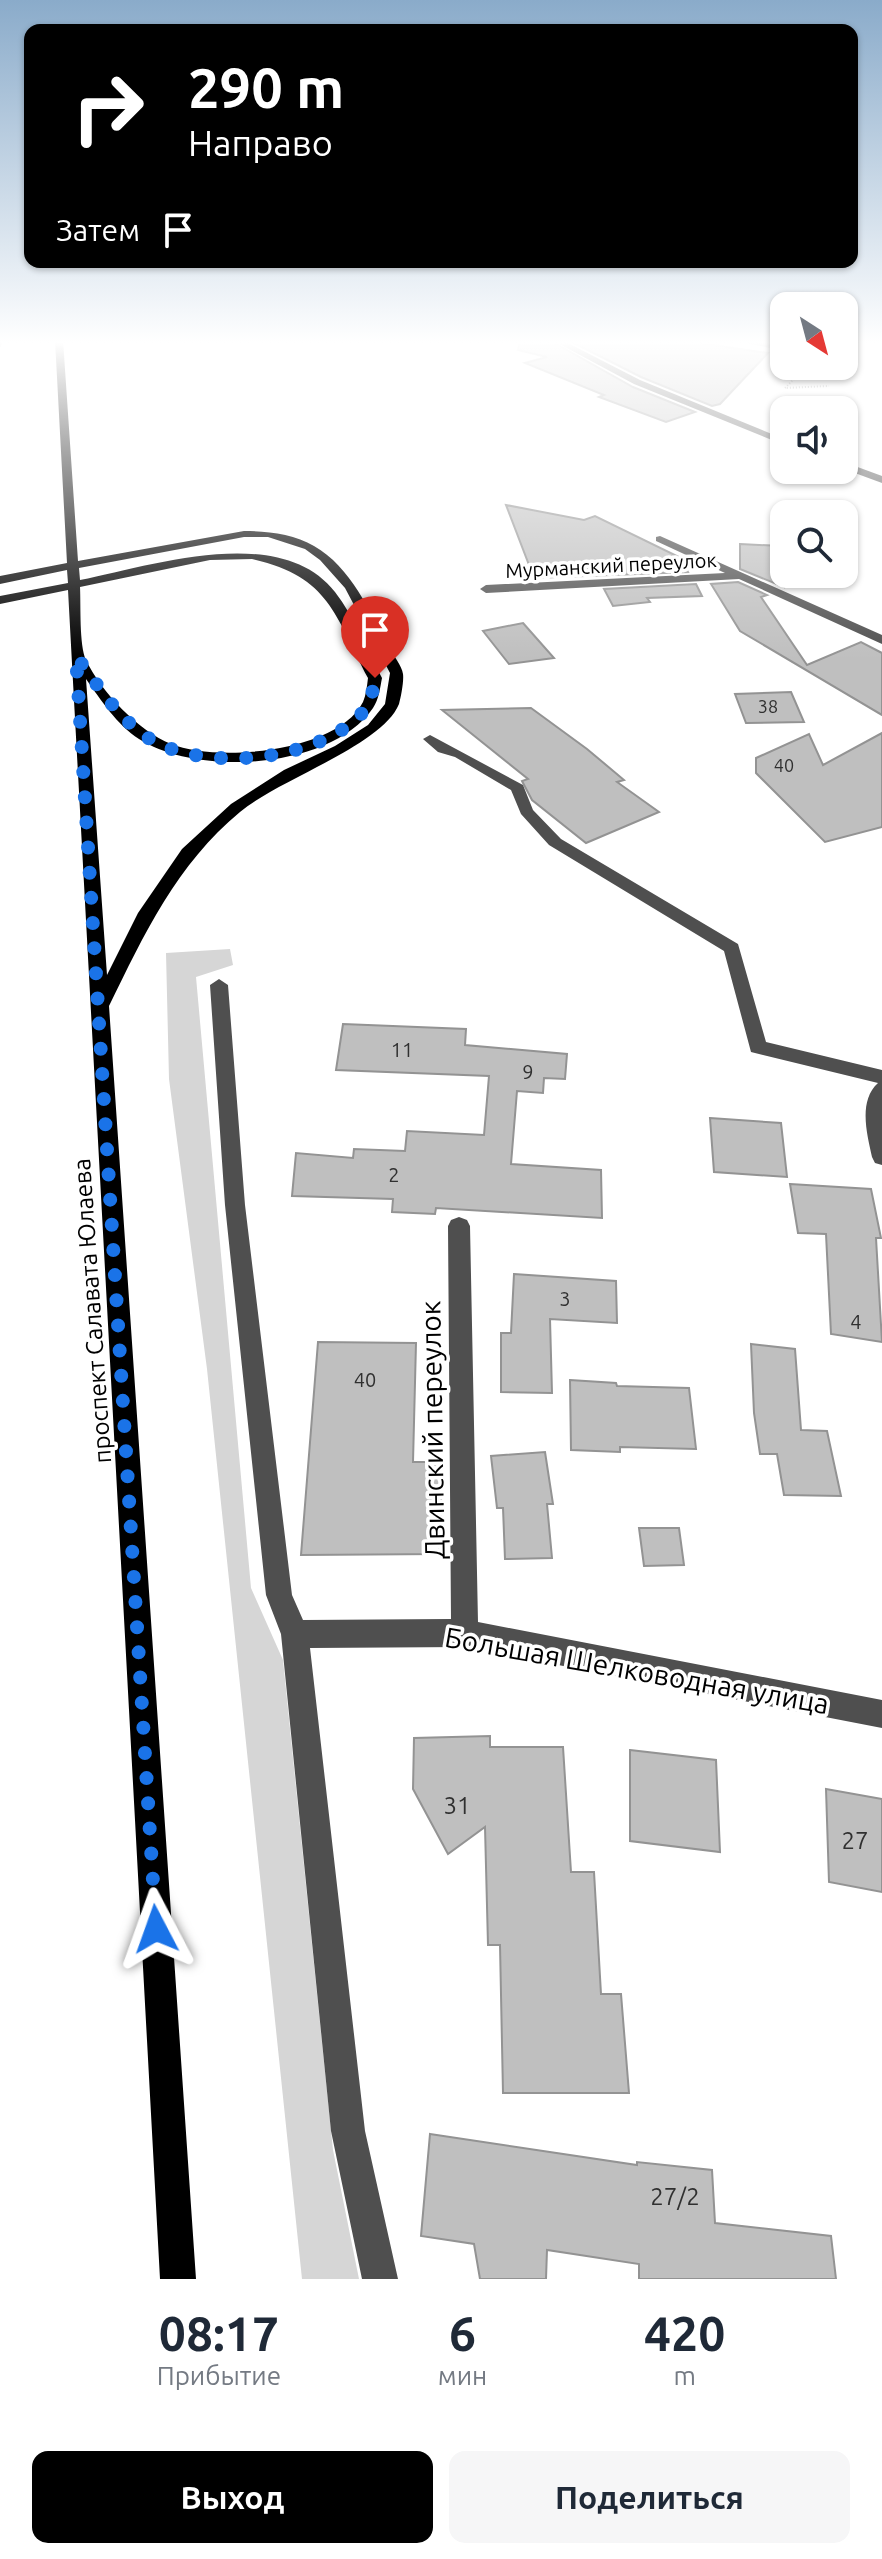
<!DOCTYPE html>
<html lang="ru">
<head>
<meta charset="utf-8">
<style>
	body { margin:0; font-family:Ubuntu,sans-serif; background:#f6f6f7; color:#1f2937; height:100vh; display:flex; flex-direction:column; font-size:30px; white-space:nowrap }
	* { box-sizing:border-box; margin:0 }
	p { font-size:26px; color:#747a83 }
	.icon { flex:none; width:44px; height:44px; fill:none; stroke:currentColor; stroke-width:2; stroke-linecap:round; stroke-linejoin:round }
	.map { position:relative; height:2279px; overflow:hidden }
	.panel { display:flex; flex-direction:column; background:#fff; flex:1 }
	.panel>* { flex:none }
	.banner { position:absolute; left:24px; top:24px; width:834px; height:244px; border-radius:16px; box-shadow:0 2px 6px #0004; background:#000; color:#fff; overflow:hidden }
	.needle { width:52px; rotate:144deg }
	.fabs { position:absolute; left:770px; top:292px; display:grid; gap:16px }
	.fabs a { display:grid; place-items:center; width:88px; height:88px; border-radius:16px; background:#fff; box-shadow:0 2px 6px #0004; font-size:40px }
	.pin { position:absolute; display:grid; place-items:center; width:68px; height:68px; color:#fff; margin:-82px -34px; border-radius:50% 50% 50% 0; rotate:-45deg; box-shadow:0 0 8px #0007 }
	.pin .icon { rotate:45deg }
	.me { position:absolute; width:88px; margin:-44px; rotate:356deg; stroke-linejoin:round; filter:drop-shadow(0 0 6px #0008) }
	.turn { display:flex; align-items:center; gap:28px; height:168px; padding:0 32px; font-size:36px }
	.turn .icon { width:104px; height:104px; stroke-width:2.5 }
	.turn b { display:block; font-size:56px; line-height:68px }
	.then { display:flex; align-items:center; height:76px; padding:0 32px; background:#0003; gap:16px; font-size:30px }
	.eta { display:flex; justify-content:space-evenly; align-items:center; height:136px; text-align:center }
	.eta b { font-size:48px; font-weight:700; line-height:56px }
	.action { display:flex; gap:16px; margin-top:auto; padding:16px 32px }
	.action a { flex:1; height:92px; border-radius:16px; background:#000; color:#fff; font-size:32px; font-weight:700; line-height:92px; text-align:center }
	.action a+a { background:#f6f6f7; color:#1f2937 }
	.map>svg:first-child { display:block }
	.green { fill:#d6d6d6 }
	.building { fill:#bfbfbf; stroke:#939393; stroke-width:2 }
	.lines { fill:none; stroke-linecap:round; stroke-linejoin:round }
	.path { stroke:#717171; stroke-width:2; stroke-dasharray:1 2; stroke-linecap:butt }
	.minor { fill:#4f4f4f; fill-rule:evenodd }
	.major { fill:#000; fill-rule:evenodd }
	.route { stroke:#1a73e8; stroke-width:14; stroke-dasharray:0 25.2 }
	.labels { text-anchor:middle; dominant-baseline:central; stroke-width:7; stroke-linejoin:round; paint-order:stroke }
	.far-number-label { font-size:18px; fill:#303030 }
	.far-street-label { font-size:20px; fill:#000; stroke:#fff }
	.number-label { font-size:20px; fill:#303030 }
	.street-label { font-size:24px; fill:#000; stroke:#fff }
	.near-number-label { font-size:24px; fill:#303030 }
	.near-street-label { font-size:28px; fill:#000; stroke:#fff }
</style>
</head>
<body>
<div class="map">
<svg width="882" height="2279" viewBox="0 0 882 2279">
	<rect width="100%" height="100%" fill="#fff"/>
	<!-- green -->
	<path class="green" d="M230,949L233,965L196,977L251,1588L283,1660L333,2150L359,2279H302L207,1369L169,1079L166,953Z"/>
	<!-- building -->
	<g class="building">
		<path d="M520,340H549L633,387L695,412L666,422L599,397L604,395L525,363L547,357L518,350Z"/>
		<path d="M568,340H678L768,353L720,404L712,406L641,377Z"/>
		<path d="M506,505L584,520L595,516L681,558L688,572L534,578Z"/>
		<path d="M740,544L781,546L784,587L740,569Z"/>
		<path d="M738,582L767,595L761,597L807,665L861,642L882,653V715L740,631L711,584Z"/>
		<path d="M696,584L702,596L647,598L650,602L613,606L604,589Z"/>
		<path d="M523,623L554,658L509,664L483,631Z"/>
		<path d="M791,692L804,722L746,723L735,694Z"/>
		<path d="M531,708L587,749L624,780L617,782L659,812L586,843L532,800L522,781L528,779L442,710Z"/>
		<path d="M882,733V827L825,842L756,773V758L809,734L823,765Z"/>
		<path d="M343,1024L466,1029L465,1045L567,1054L565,1079L544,1078L543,1093L517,1091L511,1164L601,1170L602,1218L436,1208L435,1214L392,1212L393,1199L292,1196L296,1153L353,1158L354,1149L405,1151L407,1131L484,1135L489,1076L336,1070Z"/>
		<path d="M710,1118L781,1123L787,1177L714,1172Z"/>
		<path d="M790,1184L871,1189L881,1238H876L882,1342L831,1334L826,1234L798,1233Z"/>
		<path d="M514,1274L616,1281L617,1323L550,1319L552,1393L501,1392V1333H511Z"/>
		<path d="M318,1342L416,1343L413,1462H441V1554L301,1555Z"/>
		<path d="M751,1344L795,1349L801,1430L827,1431L841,1496L784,1495L777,1454H760L754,1413Z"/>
		<path d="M570,1380L616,1383L617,1386L689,1388L696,1449L620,1447V1452L571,1450Z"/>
		<path d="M545,1452L553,1504H547L552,1558L505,1559L503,1508H497L491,1456Z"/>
		<path d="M639,1528H679L684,1565L644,1566Z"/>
		<path d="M490,1736V1747H563L571,1872H594L601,1994H621L629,2093H503L500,1945H488L485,1827L448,1854L413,1789L414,1738Z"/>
		<path d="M630,1750L716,1760L720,1852L630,1841Z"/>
		<path d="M826,1789L882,1799V1892L829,1882Z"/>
		<path d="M430,2134L637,2165V2162L712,2170L715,2223L831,2236L836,2279H639V2264L547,2250L546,2279H480L474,2244L421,2236Z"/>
	</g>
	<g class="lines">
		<!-- path -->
		<path class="path" d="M807,366L785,388L829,386"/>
		<!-- minor -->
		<g class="minor">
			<path d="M552,340H562L640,380L784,439V445L634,384Z"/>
			<path d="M738,340L784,345V351L742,342Z"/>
			<path d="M844,462L882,476V483L844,469Z"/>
			<path d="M660,536L882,635V644L739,579L486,593L480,589L486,585L725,573L656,541V537Z"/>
			<path d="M430,735L523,785L533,810L561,839L738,944L766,1042L882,1070V1165L875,1163L872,1157C867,1134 858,1101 878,1083L751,1052L724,951L549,845L521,814L511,790L455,757L438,752L423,739Z"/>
			<path d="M219,979L228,985L245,1205L292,1595L303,1620L451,1619L448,1226L451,1220L459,1217L467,1220L470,1226L478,1622L882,1700V1728L465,1647L310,1648L365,2131L398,2279H362L331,2131L281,1634L266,1595L225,1205L210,985Z"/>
		</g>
		<!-- major -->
		<g class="major">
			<path d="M0,340H5L0,347Z"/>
			<path d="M55,340H63L78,561L244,531C267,531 294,534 314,546C351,567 370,612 389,647C393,655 402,666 403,674C404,681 401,697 399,704C382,746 279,779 240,812C177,864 144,934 109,1006L196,2279H160L68,590L0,604V596L68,583L67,570L0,584V576L67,563ZM244,537H268L305,549L320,560L345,588L390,673L385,704L368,725L335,746L284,770L231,804L182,849L138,913L107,975L86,679C101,700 117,725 139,739C198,777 331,769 373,708C379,699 380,688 382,678C367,651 354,616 335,592C280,522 151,566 80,580L79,568ZM252,559C329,576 335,615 368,678C367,686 366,695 363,702C338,752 218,763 171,744C139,731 101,692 86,660C79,645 81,605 80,587L210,560Z"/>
		</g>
	</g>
	<!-- sky -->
	<linearGradient id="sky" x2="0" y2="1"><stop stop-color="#8aabca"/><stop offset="0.52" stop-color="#fff"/><stop offset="1" stop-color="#fff" stop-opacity="0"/></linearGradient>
	<rect width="882" height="659" fill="url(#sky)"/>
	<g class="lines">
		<!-- route -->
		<path class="route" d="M156,1929L76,656C97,684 116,715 144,735C199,775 326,762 367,707C372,700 373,687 375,678"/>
	</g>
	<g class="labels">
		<!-- far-number labels -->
		<g class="far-number-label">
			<text x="768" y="706">38</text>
			<text x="784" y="765">40</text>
		</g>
		<!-- far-street labels -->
		<g class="far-street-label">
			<text transform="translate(611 565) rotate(-3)">Мурманский переулок</text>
		</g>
		<!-- number labels -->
		<g class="number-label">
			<text x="402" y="1049">11</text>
			<text x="528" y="1071">9</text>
			<text x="394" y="1174">2</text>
			<text x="565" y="1298">3</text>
			<text x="856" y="1321">4</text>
			<text x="365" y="1379">40</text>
		</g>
		<!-- street labels -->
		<g class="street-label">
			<text transform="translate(92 1311) rotate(-94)">проспект Салавата Юлаева</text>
		</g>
		<!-- near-number labels -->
		<g class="near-number-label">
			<text x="457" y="1805">31</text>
			<text x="855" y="1840">27</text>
			<text x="675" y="2196">27/2</text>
		</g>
		<!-- near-street labels -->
		<g class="near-street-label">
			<text transform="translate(432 1430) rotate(-91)">Двинский переулок</text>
			<text transform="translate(637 1670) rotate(10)">Большая Шелководная улица</text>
		</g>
	</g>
</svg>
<div class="fabs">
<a><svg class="needle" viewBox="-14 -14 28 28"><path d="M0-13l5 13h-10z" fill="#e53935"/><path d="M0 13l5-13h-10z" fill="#747a83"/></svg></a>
<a><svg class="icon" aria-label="sound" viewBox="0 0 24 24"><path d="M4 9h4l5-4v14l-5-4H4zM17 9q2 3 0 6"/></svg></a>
<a><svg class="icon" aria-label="search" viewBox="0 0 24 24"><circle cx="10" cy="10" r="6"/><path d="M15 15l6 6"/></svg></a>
</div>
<div class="pin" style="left:375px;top:678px;background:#d93025"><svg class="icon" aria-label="arrive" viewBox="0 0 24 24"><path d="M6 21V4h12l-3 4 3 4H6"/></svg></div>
<svg class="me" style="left:156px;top:1929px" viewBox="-20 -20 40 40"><path d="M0-17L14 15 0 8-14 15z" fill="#1a73e8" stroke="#fff" stroke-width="4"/></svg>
<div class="banner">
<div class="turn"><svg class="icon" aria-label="right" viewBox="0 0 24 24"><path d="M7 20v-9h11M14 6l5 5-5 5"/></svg><div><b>290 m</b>Направо</div></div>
<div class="then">Затем<svg class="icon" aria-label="arrive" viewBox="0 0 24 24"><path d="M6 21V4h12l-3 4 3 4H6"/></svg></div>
</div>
</div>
<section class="panel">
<div class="eta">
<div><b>08:17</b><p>Прибытие</p></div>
<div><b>6</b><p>мин</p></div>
<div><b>420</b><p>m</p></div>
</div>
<div class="action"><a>Выход</a><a>Поделиться</a></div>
</section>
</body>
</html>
